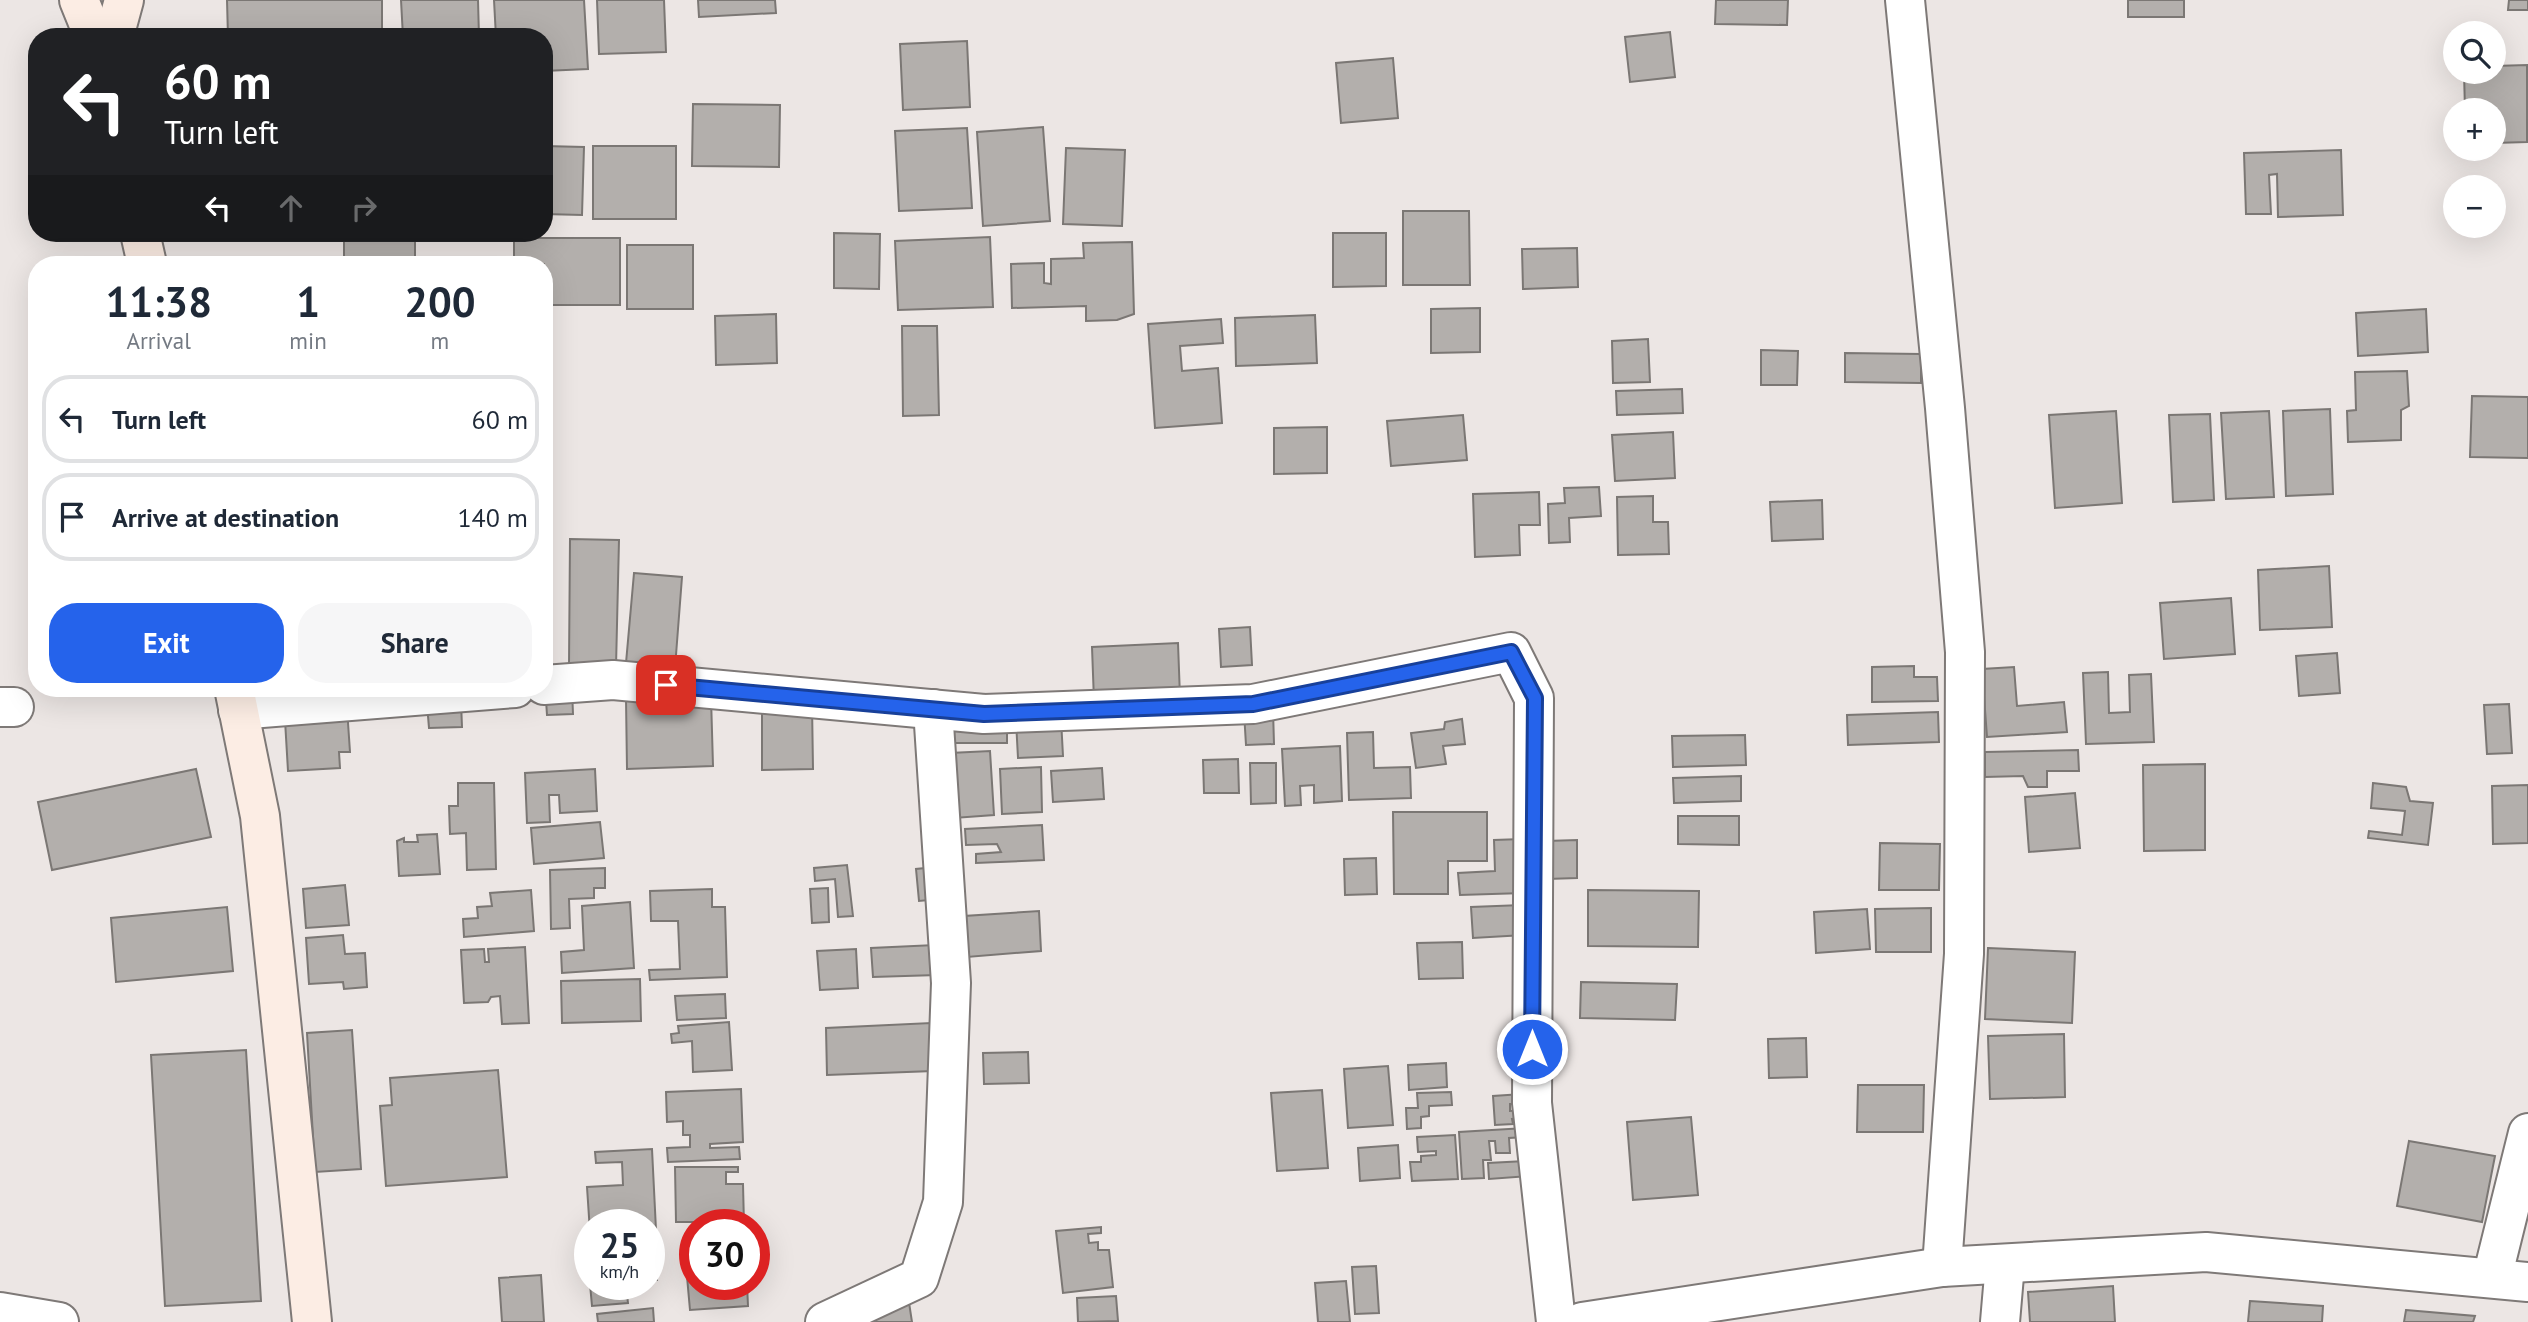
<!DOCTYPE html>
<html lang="en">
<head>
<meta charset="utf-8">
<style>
	body { margin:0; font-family:"PT Sans",sans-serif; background:#f6f6f7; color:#1f2937; height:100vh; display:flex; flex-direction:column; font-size:26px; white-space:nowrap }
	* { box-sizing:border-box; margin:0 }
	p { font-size:23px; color:#747a83 }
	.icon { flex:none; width:38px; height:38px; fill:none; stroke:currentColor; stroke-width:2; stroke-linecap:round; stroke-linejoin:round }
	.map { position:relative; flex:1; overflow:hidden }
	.panel { position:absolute; left:28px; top:256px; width:525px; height:441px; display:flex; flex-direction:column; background:#fff; border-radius:28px; box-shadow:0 7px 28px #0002 }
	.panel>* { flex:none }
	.guide { position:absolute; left:28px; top:28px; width:525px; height:214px; border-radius:28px; box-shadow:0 7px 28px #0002; background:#202124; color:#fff; overflow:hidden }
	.fabs { position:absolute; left:2443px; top:21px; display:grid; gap:14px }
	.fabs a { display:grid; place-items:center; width:63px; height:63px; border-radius:50%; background:#fff; box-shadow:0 7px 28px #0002; font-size:35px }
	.speed { position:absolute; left:574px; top:1209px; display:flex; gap:14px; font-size:35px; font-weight:700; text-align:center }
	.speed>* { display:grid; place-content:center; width:91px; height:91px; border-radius:50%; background:#fff; box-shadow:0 7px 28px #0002; line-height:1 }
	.speed small { font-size:18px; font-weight:400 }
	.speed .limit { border:10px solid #d22; background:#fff; color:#111 }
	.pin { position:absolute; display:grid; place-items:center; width:60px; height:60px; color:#fff; margin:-30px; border-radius:14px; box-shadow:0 4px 10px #0006 }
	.me { position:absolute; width:77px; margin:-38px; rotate:0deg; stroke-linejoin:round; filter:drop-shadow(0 0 5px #0008) }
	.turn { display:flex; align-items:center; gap:24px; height:147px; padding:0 21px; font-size:32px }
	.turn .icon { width:91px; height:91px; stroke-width:2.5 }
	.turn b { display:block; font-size:49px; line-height:60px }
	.lanes { display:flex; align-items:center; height:66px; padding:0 21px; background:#0003; justify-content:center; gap:35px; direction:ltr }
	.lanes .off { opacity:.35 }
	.eta { display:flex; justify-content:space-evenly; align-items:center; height:119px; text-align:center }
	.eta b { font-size:42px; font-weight:800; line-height:49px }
	.primary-button { display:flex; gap:14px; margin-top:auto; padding:14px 21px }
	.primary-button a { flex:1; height:80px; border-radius:28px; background:#2563eb; color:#fff; font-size:28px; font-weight:800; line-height:80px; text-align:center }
	.primary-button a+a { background:#f6f6f7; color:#1f2937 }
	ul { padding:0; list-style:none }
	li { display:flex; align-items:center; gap:21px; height:88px; margin:0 14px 10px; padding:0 7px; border:4px solid #e0e1e3; border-radius:28px }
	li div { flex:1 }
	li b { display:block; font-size:26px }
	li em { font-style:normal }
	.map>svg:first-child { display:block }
	.building { fill:#b3afac; stroke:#7b7774; stroke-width:2 }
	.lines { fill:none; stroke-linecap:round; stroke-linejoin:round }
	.street-casing { stroke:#7e7977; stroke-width:42 }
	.secondary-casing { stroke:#7e7977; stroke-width:42 }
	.street { stroke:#fff; stroke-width:38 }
	.secondary { stroke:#fcede4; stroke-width:38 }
	.route-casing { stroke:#184099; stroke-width:18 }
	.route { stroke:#2563eb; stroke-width:12 }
</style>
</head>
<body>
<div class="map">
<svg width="2528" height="1322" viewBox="0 0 2528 1322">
	<rect width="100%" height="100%" fill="#ece6e4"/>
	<!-- building -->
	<g class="building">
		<path d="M227,0H382V37H228Z"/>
		<path d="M401,0H478L479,37H403Z"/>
		<path d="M494,0H584L588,69L544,71V37H496Z"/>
		<path d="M597,0H664L666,52L599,54Z"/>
		<path d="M698,0H775L776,13L699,17Z"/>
		<path d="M1716,0H1788L1787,25L1715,24Z"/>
		<rect x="2128" y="0" width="56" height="17"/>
		<path d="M2509,0H2528V10H2508Z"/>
		<path d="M1670,32L1675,77L1630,82L1625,37Z"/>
		<path d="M967,41L970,107L903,110L900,44Z"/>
		<path d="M1393,58L1398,118L1341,123L1336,63Z"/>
		<path d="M2527,65V142L2494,143V110H2465L2464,72H2494V66Z"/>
		<path d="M693,104L780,105L779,167L692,166Z"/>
		<path d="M1043,127L1050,221L983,226L977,132Z"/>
		<path d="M967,128L972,208L899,211L895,131Z"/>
		<path d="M544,146L584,147L582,215L544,214Z"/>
		<rect x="593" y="146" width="83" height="73"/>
		<path d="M1066,148L1125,150L1122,226L1063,224Z"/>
		<path d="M2341,150L2343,215L2278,217L2277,174L2269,175L2271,214H2246L2244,153Z"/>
		<path d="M1403,211H1469L1470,285H1403Z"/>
		<rect x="344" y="233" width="71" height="31"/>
		<path d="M834,233L880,234L879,289L834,288Z"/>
		<path d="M1333,233H1386V286L1333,287Z"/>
		<path d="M990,237L993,307L898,310L895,241Z"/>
		<path d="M514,238H620V305H544V264H514Z"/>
		<path d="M1132,242L1134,314L1117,320L1086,321V306L1012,308L1011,264L1044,263V283L1051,284V259L1084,258L1083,243Z"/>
		<rect x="627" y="245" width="66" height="64"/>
		<path d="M1577,248L1578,287L1523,289L1522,249Z"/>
		<path d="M1480,308V352L1431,353V309Z"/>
		<path d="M2426,309L2428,352L2358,356L2356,313Z"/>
		<path d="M776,314L777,363L716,365L715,316Z"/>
		<path d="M1315,315L1317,363L1236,366L1235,318Z"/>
		<path d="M1221,319L1223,343L1180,346L1182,371L1218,368L1222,423L1155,428L1148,324Z"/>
		<path d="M902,326H937L939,415L903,416Z"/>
		<path d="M1648,339L1650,382L1613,383L1612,341Z"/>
		<path d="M1761,350L1798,351L1797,385H1761Z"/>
		<path d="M1845,353L1921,354V383L1845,382Z"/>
		<path d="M2407,371L2409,406L2401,410V440L2348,442L2347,411L2356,410L2355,372Z"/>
		<path d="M1682,389L1683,413L1617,415L1616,391Z"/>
		<path d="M2472,396L2528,397V458L2470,457Z"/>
		<path d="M2330,409L2333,494L2286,496L2283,411Z"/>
		<path d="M2116,411L2122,503L2055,508L2049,415Z"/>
		<path d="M2269,411L2274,497L2226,499L2221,413Z"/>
		<path d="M2210,414L2214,500L2173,502L2169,415Z"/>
		<path d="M1463,415L1467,460L1391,466L1387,421Z"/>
		<path d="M1327,427V473L1274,474V428Z"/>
		<path d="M1673,432L1675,478L1615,481L1612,435Z"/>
		<path d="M1599,487L1601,516L1569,518L1570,542L1549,543L1548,504L1565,503L1564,488Z"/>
		<path d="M1539,492L1540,525H1519L1520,555L1475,557L1473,494Z"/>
		<path d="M1653,496V522H1668L1669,554L1618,555L1617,497Z"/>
		<path d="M1822,500L1823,539L1772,541L1770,502Z"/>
		<path d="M570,539L619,540L616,667L569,666Z"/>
		<path d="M2329,566L2332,627L2260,630L2258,570Z"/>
		<path d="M634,573L682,577L675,668L626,663Z"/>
		<path d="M2231,598L2235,654L2164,659L2160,603Z"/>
		<path d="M1250,627L1252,665L1221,667L1219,629Z"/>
		<path d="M1178,643L1180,697L1094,701L1092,647Z"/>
		<path d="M2337,653L2340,693L2299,696L2296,656Z"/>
		<path d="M1914,666V677H1937L1938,701L1872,702V667Z"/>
		<path d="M2014,667L2017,706L2064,702L2067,732L1987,737L1982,669Z"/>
		<path d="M2108,672L2109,713L2130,712L2129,675L2151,674L2154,742L2086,744L2083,673Z"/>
		<path d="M572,688L573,714L547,715L546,700L521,701V690Z"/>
		<path d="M711,697L713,766L627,769L626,699Z"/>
		<path d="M461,702L462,727L429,728L427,704Z"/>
		<path d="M812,704L813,769L762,770V705Z"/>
		<path d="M2509,704L2512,753L2487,754L2484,705Z"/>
		<path d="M347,708L350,752H339L340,768L288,771L285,720Z"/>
		<path d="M1273,710L1274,744L1246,745L1244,712Z"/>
		<path d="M1938,712L1939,742L1848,745L1847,715Z"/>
		<path d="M1007,719V743H949V720Z"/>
		<path d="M1061,719L1063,756L1018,758L1016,721Z"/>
		<path d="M1462,719L1465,744L1443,746L1446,764L1416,768L1411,733L1444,729L1445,722Z"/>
		<path d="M1373,732L1374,768L1410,767L1411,798L1349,800L1347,733Z"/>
		<path d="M1745,735L1746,765L1673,767L1672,736Z"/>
		<path d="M1340,746L1342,801L1314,803V785L1300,786L1301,805L1285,806L1282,749Z"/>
		<path d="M2078,750L2079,771H2047V787H2028L2023,776L1985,777V752Z"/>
		<path d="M990,751L994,815L954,818L950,753Z"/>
		<path d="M1238,759L1239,793H1204L1203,760Z"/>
		<path d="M1250,763H1276V803L1251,804Z"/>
		<path d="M2205,764V850L2144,851L2143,765Z"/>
		<path d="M1041,767L1042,812L1002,814L1000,769Z"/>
		<path d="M1102,768L1104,799L1053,802L1051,771Z"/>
		<path d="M196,769L211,837L52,870L38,802Z"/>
		<path d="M595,769L597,811L560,813L559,795H549L550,822L527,823L525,773Z"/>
		<path d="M1741,776V801L1674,803L1673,778Z"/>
		<path d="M458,783H494L496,869L467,870L466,833L450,834L449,806H458Z"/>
		<path d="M2373,783L2406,787L2410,801L2433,803L2428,845L2368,838L2369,831L2402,835L2405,811L2371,808Z"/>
		<path d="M2528,785V843L2493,844L2492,786Z"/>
		<path d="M2075,793L2080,848L2029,852L2025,797Z"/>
		<path d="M1393,812H1487V861H1448V894H1394Z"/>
		<path d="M1678,816H1739V845L1678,844Z"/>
		<path d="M600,822L604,858L534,864L531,828Z"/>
		<path d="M1042,825L1044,860L976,863V854L1001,852L997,844L966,845L965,829Z"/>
		<path d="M437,834L440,874L399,876L397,841L404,838V842H418L417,835Z"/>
		<path d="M1522,839L1524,893L1460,895L1458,873L1495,871L1494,840Z"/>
		<path d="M1577,840V878L1547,879L1546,841Z"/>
		<path d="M1880,843L1940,844L1939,890H1879Z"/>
		<path d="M1376,858L1377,894L1345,895L1344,859Z"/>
		<path d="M847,865L853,916L838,917L835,879L815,881L814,868Z"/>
		<path d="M935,867L939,899L919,901L916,869Z"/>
		<path d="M605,868V888H594V898L569,899L570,928L551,929L550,870Z"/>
		<path d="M345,885L349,925L306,928L303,889Z"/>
		<path d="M828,888L829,922L812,923L810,889Z"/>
		<path d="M712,889V907H725L727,977L650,980L649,970L680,969L678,921H651L650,891Z"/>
		<path d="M531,890L534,931L464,937L463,919L478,918L477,907L492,906L490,893Z"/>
		<path d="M1588,890L1699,891L1698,947L1588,946Z"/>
		<path d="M630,902L634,968L562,973L561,952L584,950L582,906Z"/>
		<path d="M1522,905L1524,935L1473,938L1471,907Z"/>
		<path d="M227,907L233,971L116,982L111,918Z"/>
		<path d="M1931,908V952H1876L1875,909Z"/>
		<path d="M1867,909L1870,949L1816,953L1814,912Z"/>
		<path d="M1039,911L1041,951L967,957L964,916Z"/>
		<path d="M343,935L345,954L365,953L367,987L344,989L343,982L309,984L306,938Z"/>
		<path d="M1462,942L1463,978L1419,979L1417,943Z"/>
		<path d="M935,945L937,975L873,977L871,948Z"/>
		<path d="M525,947L529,1023L502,1024L500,996L491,997L488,1002L464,1003L461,950L484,949L485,962H489L488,949Z"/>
		<path d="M1988,948L2075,952L2072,1023L1985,1019Z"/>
		<path d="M856,949L858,988L820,990L817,951Z"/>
		<path d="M640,979L641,1021L562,1023L561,981Z"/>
		<path d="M1581,982L1677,984L1675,1020L1580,1018Z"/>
		<path d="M725,994L726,1018L677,1020L675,996Z"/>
		<path d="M729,1022L732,1070L693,1072L692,1041L672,1043L671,1034L679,1033L678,1026Z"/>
		<path d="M931,1023L933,1071L827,1075L826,1028Z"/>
		<path d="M352,1030L361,1169L315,1172L307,1033Z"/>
		<path d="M2064,1034L2065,1097L1990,1099L1988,1036Z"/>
		<path d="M1806,1038L1807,1077L1769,1078L1768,1039Z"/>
		<path d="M246,1050L261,1301L165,1306L151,1055Z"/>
		<path d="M1028,1052L1029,1083L984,1084L983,1053Z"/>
		<path d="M1446,1063L1447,1087L1409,1090L1408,1065Z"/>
		<path d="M1388,1066L1393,1125L1348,1128L1344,1069Z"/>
		<path d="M498,1070L507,1177L386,1186L380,1106L392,1105L390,1078Z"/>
		<path d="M1858,1085H1924L1923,1132H1857Z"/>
		<path d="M741,1089L743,1142L710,1144V1148L739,1147L740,1159L668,1162L667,1148L690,1147V1135H683V1121L667,1122L666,1092Z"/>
		<path d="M1322,1090L1328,1168L1277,1171L1271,1093Z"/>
		<path d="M1451,1092L1452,1105L1429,1106V1116L1421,1117V1128L1407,1129L1406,1108H1418L1417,1093Z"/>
		<path d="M1522,1094L1523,1104H1510V1111L1526,1110V1118L1512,1119L1513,1124L1495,1125L1493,1096Z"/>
		<path d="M1691,1117L1698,1195L1633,1200L1627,1122Z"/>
		<path d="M1525,1128L1526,1137L1509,1138L1510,1153H1496L1495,1141H1489L1491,1160H1483L1484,1178L1462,1179L1459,1132Z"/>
		<path d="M1455,1135L1458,1179L1412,1181L1410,1162H1421V1156L1436,1155V1151L1418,1152L1417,1137Z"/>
		<path d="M2409,1141L2495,1156L2482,1222L2397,1206Z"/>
		<path d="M1398,1145L1400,1178L1360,1181L1358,1148Z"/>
		<path d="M652,1149L656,1230H649V1225H590V1232L587,1187L623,1185L622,1162L596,1163L595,1152Z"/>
		<path d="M1527,1161L1528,1176L1489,1179L1488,1163Z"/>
		<path d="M675,1167H738V1172H726V1184H743L744,1225H696V1222H676Z"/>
		<path d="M1101,1227V1233L1088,1234L1089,1243L1098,1242V1250H1109L1113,1287L1063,1293L1056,1231Z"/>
		<path d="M649,1233H654L657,1280H649Z"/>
		<path d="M695,1242V1284H747L748,1306L690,1310L684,1243Z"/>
		<path d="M1376,1266L1379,1313L1355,1314L1352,1267Z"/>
		<path d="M541,1275L544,1322H502L499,1278Z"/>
		<path d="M1346,1281L1350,1322H1318L1315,1283Z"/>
		<path d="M590,1284H632L633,1295H627L628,1303L592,1306Z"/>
		<path d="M2113,1286L2115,1322H2030L2028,1292Z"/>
		<path d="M908,1296L912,1322H852Z"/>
		<path d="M1116,1296L1118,1321L1078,1322L1077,1298Z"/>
		<path d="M2250,1301L2323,1306L2322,1322H2248Z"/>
		<path d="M653,1308L654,1322H598L597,1314Z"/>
		<path d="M2406,1310L2475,1316L2473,1322H2404Z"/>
	</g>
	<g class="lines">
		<defs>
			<g id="street">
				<path d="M1905,0L1945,408L1965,652L1964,954L1942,1267"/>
				<path d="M544,685L613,680L984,714L1253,704L1511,652L1534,698L1532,1103L1556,1322"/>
				<path d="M0,707H14"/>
				<path d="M238,710L515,688"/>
				<path d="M2492,1278L2528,1133"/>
				<path d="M0,1312L59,1322"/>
				<path d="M825,1322L919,1278L943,1202L951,983L933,709"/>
				<path d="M1582,1322L1942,1267L2206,1252L2528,1282"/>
				<path d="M2000,1322L2005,1264"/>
			</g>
			<g id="secondary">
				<path d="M79,0L94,37"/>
				<path d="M114,37L124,0"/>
				<path d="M140,233L147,264"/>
				<path d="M234,688L260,816L312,1322"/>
			</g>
		</defs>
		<!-- street casing -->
		<use href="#street" class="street-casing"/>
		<!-- secondary casing -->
		<use href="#secondary" class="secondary-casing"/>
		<!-- street -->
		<use href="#street" class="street"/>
		<!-- secondary -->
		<use href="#secondary" class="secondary"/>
	</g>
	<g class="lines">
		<defs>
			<path id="route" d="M666,685L984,714L1199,706L1253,704L1511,652L1535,698L1532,1049"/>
		</defs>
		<!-- route casing -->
		<use href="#route" class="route-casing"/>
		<!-- route -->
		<use href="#route" class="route"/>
	</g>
</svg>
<div class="fabs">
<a><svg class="icon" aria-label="search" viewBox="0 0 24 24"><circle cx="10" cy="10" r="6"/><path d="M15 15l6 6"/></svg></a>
<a>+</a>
<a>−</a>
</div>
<div class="speed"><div>25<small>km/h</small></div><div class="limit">30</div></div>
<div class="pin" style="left:666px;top:685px;background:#d93025"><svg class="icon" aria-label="arrive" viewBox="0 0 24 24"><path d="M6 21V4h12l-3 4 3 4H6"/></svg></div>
<svg class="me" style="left:1532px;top:1049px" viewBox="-20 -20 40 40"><circle r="17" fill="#2563eb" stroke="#fff" stroke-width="3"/><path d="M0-11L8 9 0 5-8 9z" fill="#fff"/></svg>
<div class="guide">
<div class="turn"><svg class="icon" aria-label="left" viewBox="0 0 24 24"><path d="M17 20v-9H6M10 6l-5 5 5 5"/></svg><div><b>60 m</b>Turn left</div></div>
<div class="lanes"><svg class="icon" aria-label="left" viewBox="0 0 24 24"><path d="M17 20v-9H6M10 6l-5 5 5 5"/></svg><svg class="icon off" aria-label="ahead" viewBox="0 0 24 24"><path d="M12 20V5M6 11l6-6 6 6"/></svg><svg class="icon off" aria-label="right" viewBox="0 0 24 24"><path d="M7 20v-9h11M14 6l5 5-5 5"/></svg></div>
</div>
<section class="panel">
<div class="eta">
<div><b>11:38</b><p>Arrival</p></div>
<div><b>1</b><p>min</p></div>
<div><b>200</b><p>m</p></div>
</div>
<ul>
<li><svg class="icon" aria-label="left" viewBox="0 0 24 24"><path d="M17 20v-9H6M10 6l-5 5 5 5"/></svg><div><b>Turn left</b></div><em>60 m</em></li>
<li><svg class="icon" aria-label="arrive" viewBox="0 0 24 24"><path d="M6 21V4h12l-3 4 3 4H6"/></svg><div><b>Arrive at destination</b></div><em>140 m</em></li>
</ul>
<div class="primary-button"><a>Exit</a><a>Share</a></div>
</section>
</div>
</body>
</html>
